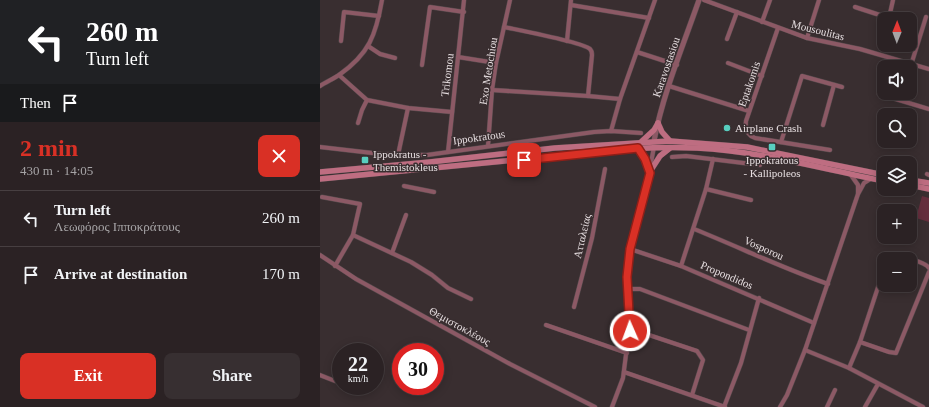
<!DOCTYPE html>
<html lang="en">
<head>
<meta charset="utf-8">
<style>
	body { margin:0; font-family:"Times New Roman",serif; background:#372f31; color:#f1f3f6; height:100vh; display:flex; flex-direction:column; font-size:15px; white-space:nowrap }
	* { box-sizing:border-box; margin:0 }
	p { font-size:13px; color:#a6a4a6 }
	.icon { flex:none; width:22px; height:22px; fill:none; stroke:currentColor; stroke-width:2; stroke-linecap:round; stroke-linejoin:round }
	.map { position:relative; flex:1; overflow:hidden }
	.side { display:flex; flex-direction:column; background:#2b2224; width:320px }
	.side>* { flex:none }
	.top-card { background:#202124; color:#fff; overflow:hidden }
	.needle { width:26px; rotate:1deg }
	.fabs { position:absolute; left:557px; top:12px; display:grid; gap:8px }
	.fabs a { display:grid; place-items:center; width:40px; height:40px; border-radius:8px; background:#2b2224; box-shadow:0 2px 10px #0003,0 0 0 1px #473f41; font-size:20px }
	.speed { position:absolute; left:12px; top:343px; display:flex; gap:8px; font-size:20px; font-weight:700; text-align:center }
	.speed>* { display:grid; place-content:center; width:52px; height:52px; border-radius:50%; background:#2b2224; box-shadow:0 2px 10px #0003,0 0 0 1px #473f41; line-height:1 }
	.speed small { font-size:10px; font-weight:400 }
	.speed .limit { border:6px solid #d22; background:#fff; color:#111 }
	.pin { position:absolute; display:grid; place-items:center; width:34px; height:34px; color:#fff; margin:-17px; border-radius:8px; box-shadow:0 2px 6px #0006 }
	.me { position:absolute; width:44px; margin:-22px; rotate:358deg; stroke-linejoin:round; filter:drop-shadow(0 0 3px #0008) }
	.turn { display:flex; align-items:center; gap:14px; height:84px; padding:0 20px; font-size:18px }
	.turn .icon { width:52px; height:52px; stroke-width:2.5 }
	.turn b { display:block; font-size:28px; line-height:34px }
	.then { display:flex; align-items:center; height:38px; padding:0 20px; background:#0003; gap:8px; font-size:15px }
	.round { display:grid; place-items:center; flex:none; width:42px; height:42px; border-radius:8px; background:#372f31 }
	.head { display:flex; align-items:center; justify-content:space-between; height:68px; padding:0 20px }
	h1 { font-size:24px; font-weight:700; line-height:30px; color:#d93025 }
	.cta { display:flex; gap:8px; margin-top:auto; padding:8px 20px }
	.cta a { flex:1; height:46px; border-radius:8px; background:#d93025; color:#fff; font-size:16px; font-weight:700; line-height:46px; text-align:center }
	.cta a+a { background:#372f31; color:#f1f3f6 }
	ul { padding:0; list-style:none }
	li { display:flex; align-items:center; gap:12px; height:56px; padding:0 20px; border-top:1px solid #473f41 }
	li div { flex:1 }
	li b { display:block; font-size:15px }
	li em { font-style:normal }
	main { display:flex; flex:1; min-height:0 }
	.map>svg:first-child { display:block }
	.grass { fill:#652e3d }
	.lines { fill:none; stroke-linecap:round; stroke-linejoin:round }
	.minor-casing { stroke:#554a4c; stroke-width:5 }
	.tertiary-casing { stroke:#554a4c; stroke-width:6 }
	.secondary-casing { stroke:#554a4c; stroke-width:6 }
	.minor { stroke:#8c5965; stroke-width:4 }
	.tertiary { stroke:#8c5965; stroke-width:5 }
	.secondary { stroke:#be6d81; stroke-width:5.5 }
	.route-casing { stroke:#8d1f18; stroke-width:10 }
	.route { stroke:#d93025; stroke-width:7 }
	.poi-dot { fill:#58cebf; stroke:#392e30; stroke-width:1.5 }
	.labels { text-anchor:middle; dominant-baseline:central; stroke-width:3; stroke-linejoin:round; paint-order:stroke }
	.street-label { font-size:11px; fill:#e6dee0; stroke:#392e30 }
	.poi-label { font-size:11px; fill:#e6dee0; stroke:#392e30; text-anchor:start }
</style>
</head>
<body>
<main>
<section class="side">
<div class="top-card">
<div class="turn"><svg class="icon" aria-label="left" viewBox="0 0 24 24"><path d="M17 20v-9H6M10 6l-5 5 5 5"/></svg><div><b>260 m</b>Turn left</div></div>
<div class="then">Then<svg class="icon" aria-label="arrive" viewBox="0 0 24 24"><path d="M6 21V4h12l-3 4 3 4H6"/></svg></div>
</div>
<div class="head"><div><h1>2 min</h1><p>430 m · 14:05</p></div><a class="round" style="background:#d93025;color:#fff"><svg class="icon" aria-label="close" viewBox="0 0 24 24"><path d="M6 6l12 12M18 6L6 18"/></svg></a></div>
<ul>
<li><svg class="icon" aria-label="left" viewBox="0 0 24 24"><path d="M17 20v-9H6M10 6l-5 5 5 5"/></svg><div><b>Turn left</b><p>Λεωφόρος Ιπποκράτους</p></div><em>260 m</em></li>
<li><svg class="icon" aria-label="arrive" viewBox="0 0 24 24"><path d="M6 21V4h12l-3 4 3 4H6"/></svg><div><b>Arrive at destination</b></div><em>170 m</em></li>
</ul>
<div class="cta"><a>Exit</a><a>Share</a></div>
</section>
<div class="map">
<svg width="609" height="407" viewBox="0 0 609 407">
	<rect width="100%" height="100%" fill="#392e30"/>
	<!-- grass -->
	<path class="grass" d="M602,196L609,198V222L596,218Z"/>
	<g class="lines">
		<defs>
			<g id="minor">
				<path d="M384,0L487,38L540,49L609,69"/>
				<path d="M251,5L329,18"/>
				<path d="M535,7L569,18L573,0"/>
				<path d="M442,22L450,0"/>
				<path d="M184,27C198,30 262,42 270,49C272,51 272,52 272,55L268,96"/>
				<path d="M458,28L426,121C425,129 427,135 435,138L510,150"/>
				<path d="M487,38L499,0"/>
				<path d="M407,39L417,12"/>
				<path d="M21,41L24,12L59,16"/>
				<path d="M247,41L251,0"/>
				<path d="M48,46L60,54L75,58"/>
				<path d="M317,52L357,65"/>
				<path d="M138,57L176,63"/>
				<path d="M408,63L442,76"/>
				<path d="M102,65L110,7L144,12"/>
				<path d="M591,65L606,17"/>
				<path d="M19,75L47,100L88,108L132,112"/>
				<path d="M0,86C6,82 13,79 19,75C49,54 56,35 62,0"/>
				<path d="M349,86L429,111"/>
				<path d="M172,90L268,96L300,99"/>
				<path d="M559,94L609,109"/>
				<path d="M38,123L42,110L47,100"/>
				<path d="M503,125L514,85"/>
				<path d="M291,131L300,99L335,0"/>
				<path d="M461,142L482,76L522,87"/>
				<path d="M168,146L172,90L176,63L190,0"/>
				<path d="M0,147L61,154L107,155L274,132L291,131L321,133"/>
				<path d="M128,152L144,0"/>
				<path d="M78,155L88,108"/>
				<path d="M352,157L366,156L440,165"/>
				<path d="M607,174L609,175"/>
				<path d="M531,175L538,185V193"/>
				<path d="M84,186L114,192"/>
				<path d="M386,189L431,200"/>
				<path d="M2,197L40,204L33,235L15,266"/>
				<path d="M374,229C419,247 462,268 508,284"/>
				<path d="M33,235L91,262L112,275L128,288L151,299"/>
				<path d="M310,249L361,266L494,323"/>
				<path d="M72,253L86,215"/>
				<path d="M0,255L36,279L190,364L275,407"/>
				<path d="M568,259L570,256L575,255L589,259"/>
				<path d="M590,259C596,261 606,263 609,268"/>
				<path d="M361,266L386,189L393,159"/>
				<path d="M308,289H320L429,330"/>
				<path d="M254,307L272,238L285,169"/>
				<path d="M226,325L307,353"/>
				<path d="M309,331H317L377,351L383,360L372,395"/>
				<path d="M540,342L569,352L576,353L609,272"/>
				<path d="M485,350L529,368L603,407"/>
				<path d="M529,368L540,342L564,269"/>
				<path d="M304,372L405,407"/>
				<path d="M0,375L15,381"/>
				<path d="M292,407L303,378L309,331L307,277L310,249L329,173L334,147"/>
				<path d="M404,407L421,363L439,298"/>
				<path d="M460,407L467,395L485,350L538,194L544,183L552,178"/>
				<path d="M507,407L515,390"/>
				<path d="M545,407L558,384"/>
			</g>
			<path id="tertiary" d="M334,141C343,93 363,46 379,0"/>
			<g id="secondary">
				<path d="M338,123L342,132L350,141"/>
				<path d="M321,142L334,130L338,123"/>
				<path d="M317,149L325,159L329,173"/>
				<path d="M0,172L110,162L235,148L350,141L427,147L564,175"/>
				<path d="M329,173L340,156L350,148"/>
				<path d="M0,179C68,172 137,166 205,159C262,154 319,145 377,148C440,151 502,169 564,181"/>
				<path d="M590,180L609,183"/>
				<path d="M590,185L609,189"/>
			</g>
		</defs>
		<!-- minor casing -->
		<use href="#minor" class="minor-casing"/>
		<!-- tertiary casing -->
		<use href="#tertiary" class="tertiary-casing"/>
		<!-- secondary casing -->
		<use href="#secondary" class="secondary-casing"/>
		<!-- minor -->
		<use href="#minor" class="minor"/>
		<!-- tertiary -->
		<use href="#tertiary" class="tertiary"/>
		<!-- secondary -->
		<use href="#secondary" class="secondary"/>
	</g>
	<g class="lines">
		<defs>
			<path id="route" d="M204,160L318,148L325,159L330,173L310,249L307,277L310,331"/>
		</defs>
		<!-- route casing -->
		<use href="#route" class="route-casing"/>
		<!-- route -->
		<use href="#route" class="route"/>
	</g>
	<!-- markers -->
	<g class="poi-dot">
		<circle cx="407" cy="128" r="4"/>
		<rect x="448" y="143" width="8" height="8" rx="2"/>
		<rect x="41" y="156" width="8" height="8" rx="2"/>
	</g>
	<g class="labels">
		<!-- street labels -->
		<g class="street-label">
			<text transform="translate(498 30) rotate(14)">Mousoulitas</text>
			<text transform="translate(346 67) rotate(-71)">Karavostasiou</text>
			<text transform="translate(168 71) rotate(-81)">Exo Metochiou</text>
			<text transform="translate(127 75) rotate(-83)">Trikomou</text>
			<text transform="translate(429 84) rotate(-71)">Eptakomis</text>
			<text transform="translate(159 137) rotate(-8)">Ippokratous</text>
			<text transform="translate(262 236) rotate(-77)">Ατταλείας</text>
			<text transform="translate(444 248) rotate(24)">Vosporou</text>
			<text transform="translate(407 275) rotate(23)">Propondidos</text>
			<text transform="translate(140 326) rotate(29)">Θεμιστοκλέους</text>
		</g>
		<!-- poi labels -->
		<g class="poi-label">
			<text x="415" y="128">Airplane Crash</text>
			<text x="53" y="154">Ippokratus -<tspan x="53" dy="13">Themistokleus</tspan></text>
			<text x="452" y="160" text-anchor="middle">Ippokratous<tspan x="452" dy="13">- Kallipoleos</tspan></text>
		</g>
	</g>
</svg>
<div class="fabs">
<a><svg class="needle" viewBox="-14 -14 28 28"><path d="M0-13l5 13h-10z" fill="#e53935"/><path d="M0 13l5-13h-10z" fill="#a6a4a6"/></svg></a>
<a><svg class="icon" aria-label="sound" viewBox="0 0 24 24"><path d="M4 9h4l5-4v14l-5-4H4zM17 9q2 3 0 6"/></svg></a>
<a><svg class="icon" aria-label="search" viewBox="0 0 24 24"><circle cx="10" cy="10" r="6"/><path d="M15 15l6 6"/></svg></a>
<a><svg class="icon" aria-label="layers" viewBox="0 0 24 24"><path d="M12 4l9 5-9 5-9-5zM3 14l9 5 9-5"/></svg></a>
<a>+</a>
<a>−</a>
</div>
<div class="speed"><div>22<small>km/h</small></div><div class="limit">30</div></div>
<div class="pin" style="left:204px;top:160px;background:#d93025"><svg class="icon" aria-label="arrive" viewBox="0 0 24 24"><path d="M6 21V4h12l-3 4 3 4H6"/></svg></div>
<svg class="me" style="left:310px;top:331px" viewBox="-20 -20 40 40"><circle r="17" fill="#d93025" stroke="#fff" stroke-width="3"/><path d="M0-11L8 9 0 5-8 9z" fill="#fff"/></svg>
</div>
</main>
</body>
</html>
